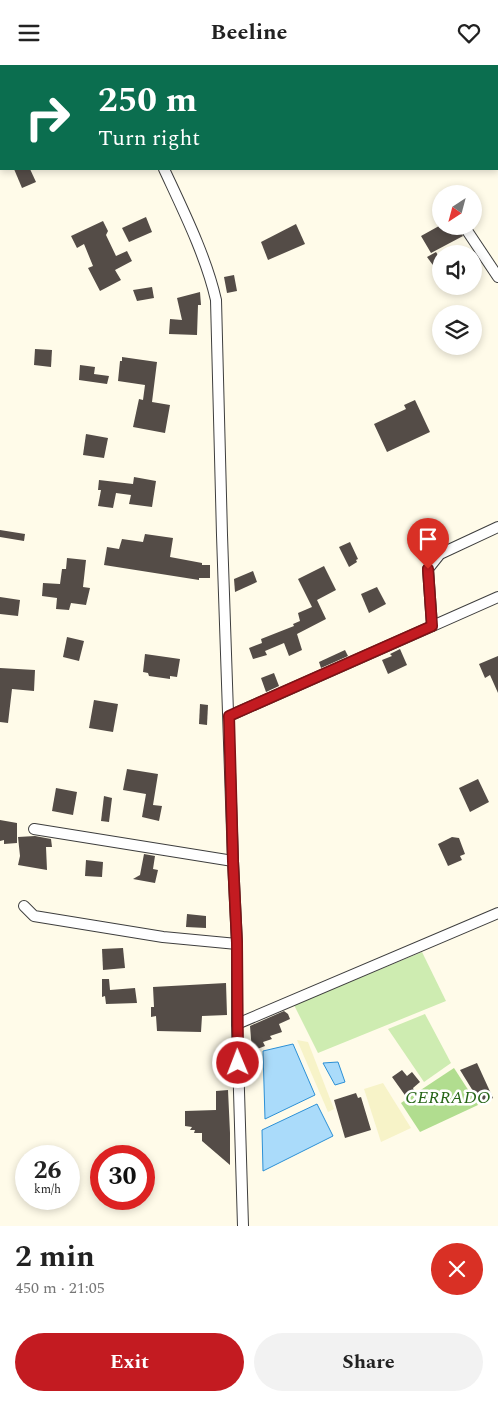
<!DOCTYPE html>
<html lang="en">
<head>
<meta charset="utf-8">
<style>
	body { margin:0; font-family:Spectral,serif; background:#f2f2f2; color:#222; height:100vh; display:flex; flex-direction:column; font-size:19px; white-space:nowrap }
	* { box-sizing:border-box; margin:0 }
	p { font-size:16px; color:#767676 }
	.icon { flex:none; width:28px; height:28px; fill:none; stroke:currentColor; stroke-width:2; stroke-linecap:round; stroke-linejoin:round }
	.map { position:relative; height:1161px; overflow:hidden }
	.side { display:flex; flex-direction:column; background:#fff; flex:1 }
	.side>* { flex:none }
	.guide { position:absolute; left:0px; top:0px; width:499px; height:105px; box-shadow:0 2px 8px #0003; background:#0b6e4f; color:#fff; overflow:hidden }
	.needle { width:32px; rotate:216deg }
	.tools { position:absolute; left:432px; top:120px; display:grid; gap:10px }
	.tools a { display:grid; place-items:center; width:50px; height:50px; border-radius:50%; background:#fff; box-shadow:0 2px 8px #0003; font-size:25px }
	.speed { position:absolute; left:15px; top:1080px; display:flex; gap:10px; font-size:25px; font-weight:700; text-align:center }
	.speed>* { display:grid; place-content:center; width:65px; height:65px; border-radius:50%; background:#fff; box-shadow:0 2px 8px #0003; line-height:1 }
	.speed small { font-size:12px; font-weight:400 }
	.speed .limit { border:8px solid #d22; background:#fff; color:#111 }
	.pin { position:absolute; display:grid; place-items:center; width:42px; height:42px; color:#fff; margin:-51px -21px; border-radius:50% 50% 50% 0; rotate:-45deg; box-shadow:0 0 5px #0007 }
	.pin .icon { rotate:45deg }
	.me { position:absolute; width:55px; margin:-28px; rotate:359deg; stroke-linejoin:round; filter:drop-shadow(0 0 4px #0008) }
	.turn { display:flex; align-items:center; gap:18px; height:105px; padding:0 15px; font-size:22px }
	.turn .icon { width:65px; height:65px; stroke-width:2.5 }
	.turn b { display:block; font-size:35px; line-height:42px }
	.round { display:grid; place-items:center; flex:none; width:52px; height:52px; border-radius:26px; background:#f2f2f2 }
	.head { display:flex; align-items:center; justify-content:space-between; height:85px; padding:0 15px }
	h1 { font-size:30px; font-weight:700; line-height:38px }
	.primary-button { display:flex; gap:10px; margin-top:auto; padding:10px 15px }
	.primary-button a { flex:1; height:58px; border-radius:30px; background:#c31b21; color:#fff; font-size:20px; font-weight:700; line-height:58px; text-align:center }
	.primary-button a+a { background:#f2f2f2; color:#222 }
	header { display:flex; justify-content:space-between; align-items:center; height:65px; padding:0 15px; background:#fff; font-size:22px; font-weight:700 }
	.map>svg:first-child { display:block }
	.farmland { fill:#f7f3c8 }
	.green { fill:#ceecb1 }
	.forest { fill:#b1dd8f }
	.water { fill:#aadbfa; stroke:#2c90d6 }
	.building { fill:#544c47 }
	.lines { fill:none; stroke-linecap:round; stroke-linejoin:round }
	.street-casing { stroke:#3e3e3e; stroke-width:12 }
	.street { stroke:#fff; stroke-width:10 }
	.route-casing { stroke:#7f1215; stroke-width:12 }
	.route { stroke:#c31b21; stroke-width:9 }
	.labels { text-anchor:middle; dominant-baseline:central; stroke-width:5; stroke-linejoin:round; paint-order:stroke }
	.park-label { font-size:18px; font-style:italic; fill:#276618; stroke:#fff }
</style>
</head>
<body>
<header><svg class="icon" aria-label="menu" viewBox="0 0 24 24"><path d="M4 6h16M4 12h16M4 18h16"/></svg>Beeline<svg class="icon" aria-label="heart" viewBox="0 0 24 24"><path d="M12 20l-8-8c-3-5 5-10 8-4 3-6 11-1 8 4z"/></svg></header>
<div class="map">
<svg width="498" height="1161" viewBox="0 0 498 1161">
	<rect width="100%" height="100%" fill="#fffbe9"/>
	<!-- farmland -->
	<g class="farmland">
		<path d="M297,975L308,977L334,1044L328,1047Z"/>
		<path d="M383,1018L411,1063L381,1077L364,1024Z"/>
	</g>
	<!-- green -->
	<g class="green">
		<path d="M422,887L446,936L318,988L294,940Z"/>
		<path d="M425,949L451,998L424,1017L388,964Z"/>
	</g>
	<!-- forest -->
	<path class="forest" d="M454,1003L478,1040L420,1067L401,1038Z"/>
	<!-- water -->
	<g class="water">
		<path d="M293,979L315,1030L265,1054L263,986Z"/>
		<path d="M338,997L345,1017L335,1020L323,998Z"/>
		<path d="M317,1039L333,1071L263,1106L262,1065Z"/>
	</g>
	<!-- building -->
	<g class="building">
		<path d="M14,104H30L36,117L22,123Z"/>
		<path d="M146,152L152,167L129,177L122,163Z"/>
		<path d="M103,156L108,166L106,170L116,191L127,186L132,196L115,205L121,215L100,226L88,203L93,201L84,179L77,183L71,171Z"/>
		<path d="M296,159L305,179L268,195L261,177Z"/>
		<path d="M439,161H444L448,168L458,163L463,171L431,188L421,171Z"/>
		<path d="M436,187L441,195V200L435,203L427,192Z"/>
		<path d="M234,210L237,226L227,228L224,212Z"/>
		<path d="M152,222L154,233L137,236L133,225Z"/>
		<path d="M200,227L201,240H198L197,270L169,269L170,254L182,255L177,233Z"/>
		<path d="M35,284L52,285L51,302L34,300Z"/>
		<path d="M122,292L157,297L152,337L170,340L165,368L133,362L139,334L143,335L145,320L118,316L120,296H122Z"/>
		<path d="M80,300L95,302L94,309L109,311L107,319L79,315Z"/>
		<path d="M415,335L430,367L387,387L374,359L406,344L404,340Z"/>
		<path d="M86,369L108,373L104,393L83,390Z"/>
		<path d="M134,412L156,416L152,442L129,439L131,430L116,428L113,443L98,441L101,425H98L99,415L133,419Z"/>
		<path d="M0,465L25,469L24,476L0,472Z"/>
		<path d="M145,469L173,473L170,492L202,498V500H210V513H199V515L104,500L107,482L119,484L122,474L143,477Z"/>
		<path d="M350,477L358,494L356,495L357,497L349,502L339,482Z"/>
		<path d="M67,493L86,495L83,522L90,523L86,540L71,538L69,545L56,544L57,533L42,531L43,518L60,519L62,504H66Z"/>
		<path d="M324,501L336,525L317,535L326,554L297,569L302,585L289,591L284,578L265,586L267,590L253,594L249,583L262,578L261,574L294,561L293,559L300,556L298,548L312,542L298,514Z"/>
		<path d="M253,506L257,517L235,527L234,514Z"/>
		<path d="M377,522L386,539L369,548L361,529Z"/>
		<path d="M0,532L20,535L18,551L0,549Z"/>
		<path d="M67,572L84,576L79,596L63,592Z"/>
		<path d="M400,584L407,600L388,609L382,595L392,591L390,589Z"/>
		<path d="M345,585L348,591L321,603L319,597Z"/>
		<path d="M145,589L180,594L177,612L170,611V614L149,611L148,608L143,607Z"/>
		<path d="M498,591V628L490,610L485,613L479,599Z"/>
		<path d="M0,603L35,605L34,626L12,624L8,658L0,657Z"/>
		<path d="M274,608L279,621L266,627L261,613Z"/>
		<path d="M94,635L118,639L113,667L89,663Z"/>
		<path d="M200,639L208,640L207,660L199,659Z"/>
		<path d="M127,704L158,709L153,740L162,741L159,756L142,752L146,729L123,725Z"/>
		<path d="M478,714L489,737L470,747L459,723Z"/>
		<path d="M56,723L77,727L73,750L52,746Z"/>
		<path d="M104,731L112,733L109,757L101,756Z"/>
		<path d="M0,755L17,758V778L4,779V775L0,776Z"/>
		<path d="M35,771L51,774L52,782H46L47,805L18,800L20,791L18,772Z"/>
		<path d="M452,772L459,773L465,789L460,791L462,795L448,801L438,779Z"/>
		<path d="M144,789L155,791L153,804L158,805L155,818L133,814L140,810Z"/>
		<path d="M86,795L103,797L102,812L85,811Z"/>
		<path d="M187,849L206,851V863L186,862Z"/>
		<path d="M123,883L125,903L103,905L102,884Z"/>
		<path d="M102,914H109L110,925L135,923L137,938L106,939L105,931L102,932Z"/>
		<path d="M226,918L227,950L202,951L201,967L157,966L156,951L151,952V942H154L153,922Z"/>
		<path d="M284,946L288,949L290,954L279,959L282,967L270,971L272,974L263,977L265,981L252,986L250,961Z"/>
		<path d="M477,998L493,1033L481,1039L460,1005Z"/>
		<path d="M402,1005L407,1011L412,1007L420,1017L413,1023L415,1028L407,1033L392,1012Z"/>
		<path d="M228,1025L230,1068V1100L202,1076V1068H194L195,1065H190L192,1062L185,1061V1046L216,1045V1026Z"/>
		<path d="M356,1028L358,1033L361,1032L371,1065L345,1073L334,1035Z"/>
	</g>
	<g class="lines">
		<defs>
			<g id="street">
				<path d="M118,0V1"/>
				<path d="M0,81H1"/>
				<path d="M164,104C183,145 206,191 216,235L222,470L233,796L237,879V959L243,1161"/>
				<path d="M464,161L498,212"/>
				<path d="M432,561L428,504L440,489L498,462"/>
				<path d="M229,651L498,532"/>
				<path d="M34,764L233,796"/>
				<path d="M24,841L34,851L163,872L237,879"/>
				<path d="M237,959L498,848"/>
			</g>
		</defs>
		<!-- street casing -->
		<use href="#street" class="street-casing"/>
		<!-- street -->
		<use href="#street" class="street"/>
	</g>
	<g class="lines">
		<defs>
			<path id="route" d="M238,998L237,878L233,796L229,651L432,561L428,504"/>
		</defs>
		<!-- route casing -->
		<use href="#route" class="route-casing"/>
		<!-- route -->
		<use href="#route" class="route"/>
	</g>
	<g class="labels">
		<!-- park labels -->
		<g class="park-label">
			<text x="448" y="1032">CERRADO</text>
		</g>
	</g>
</svg>
<div class="tools">
<a><svg class="needle" viewBox="-14 -14 28 28"><path d="M0-13l5 13h-10z" fill="#e53935"/><path d="M0 13l5-13h-10z" fill="#767676"/></svg></a>
<a><svg class="icon" aria-label="sound" viewBox="0 0 24 24"><path d="M4 9h4l5-4v14l-5-4H4zM17 9q2 3 0 6"/></svg></a>
<a><svg class="icon" aria-label="layers" viewBox="0 0 24 24"><path d="M12 4l9 5-9 5-9-5zM3 14l9 5 9-5"/></svg></a>
</div>
<div class="speed"><div>26<small>km/h</small></div><div class="limit">30</div></div>
<div class="pin" style="left:428px;top:504px;background:#d93025"><svg class="icon" aria-label="arrive" viewBox="0 0 24 24"><path d="M6 21V4h12l-3 4 3 4H6"/></svg></div>
<svg class="me" style="left:238px;top:998px" viewBox="-20 -20 40 40"><circle r="17" fill="#c31b21" stroke="#fff" stroke-width="3"/><path d="M0-11L8 9 0 5-8 9z" fill="#fff"/></svg>
<div class="guide">
<div class="turn"><svg class="icon" aria-label="right" viewBox="0 0 24 24"><path d="M7 20v-9h11M14 6l5 5-5 5"/></svg><div><b>250 m</b>Turn right</div></div>
</div>
</div>
<section class="side">
<div class="head"><div><h1>2 min</h1><p>450 m · 21:05</p></div><a class="round" style="background:#d93025;color:#fff"><svg class="icon" aria-label="close" viewBox="0 0 24 24"><path d="M6 6l12 12M18 6L6 18"/></svg></a></div>
<div class="primary-button"><a>Exit</a><a>Share</a></div>
</section>
</body>
</html>
